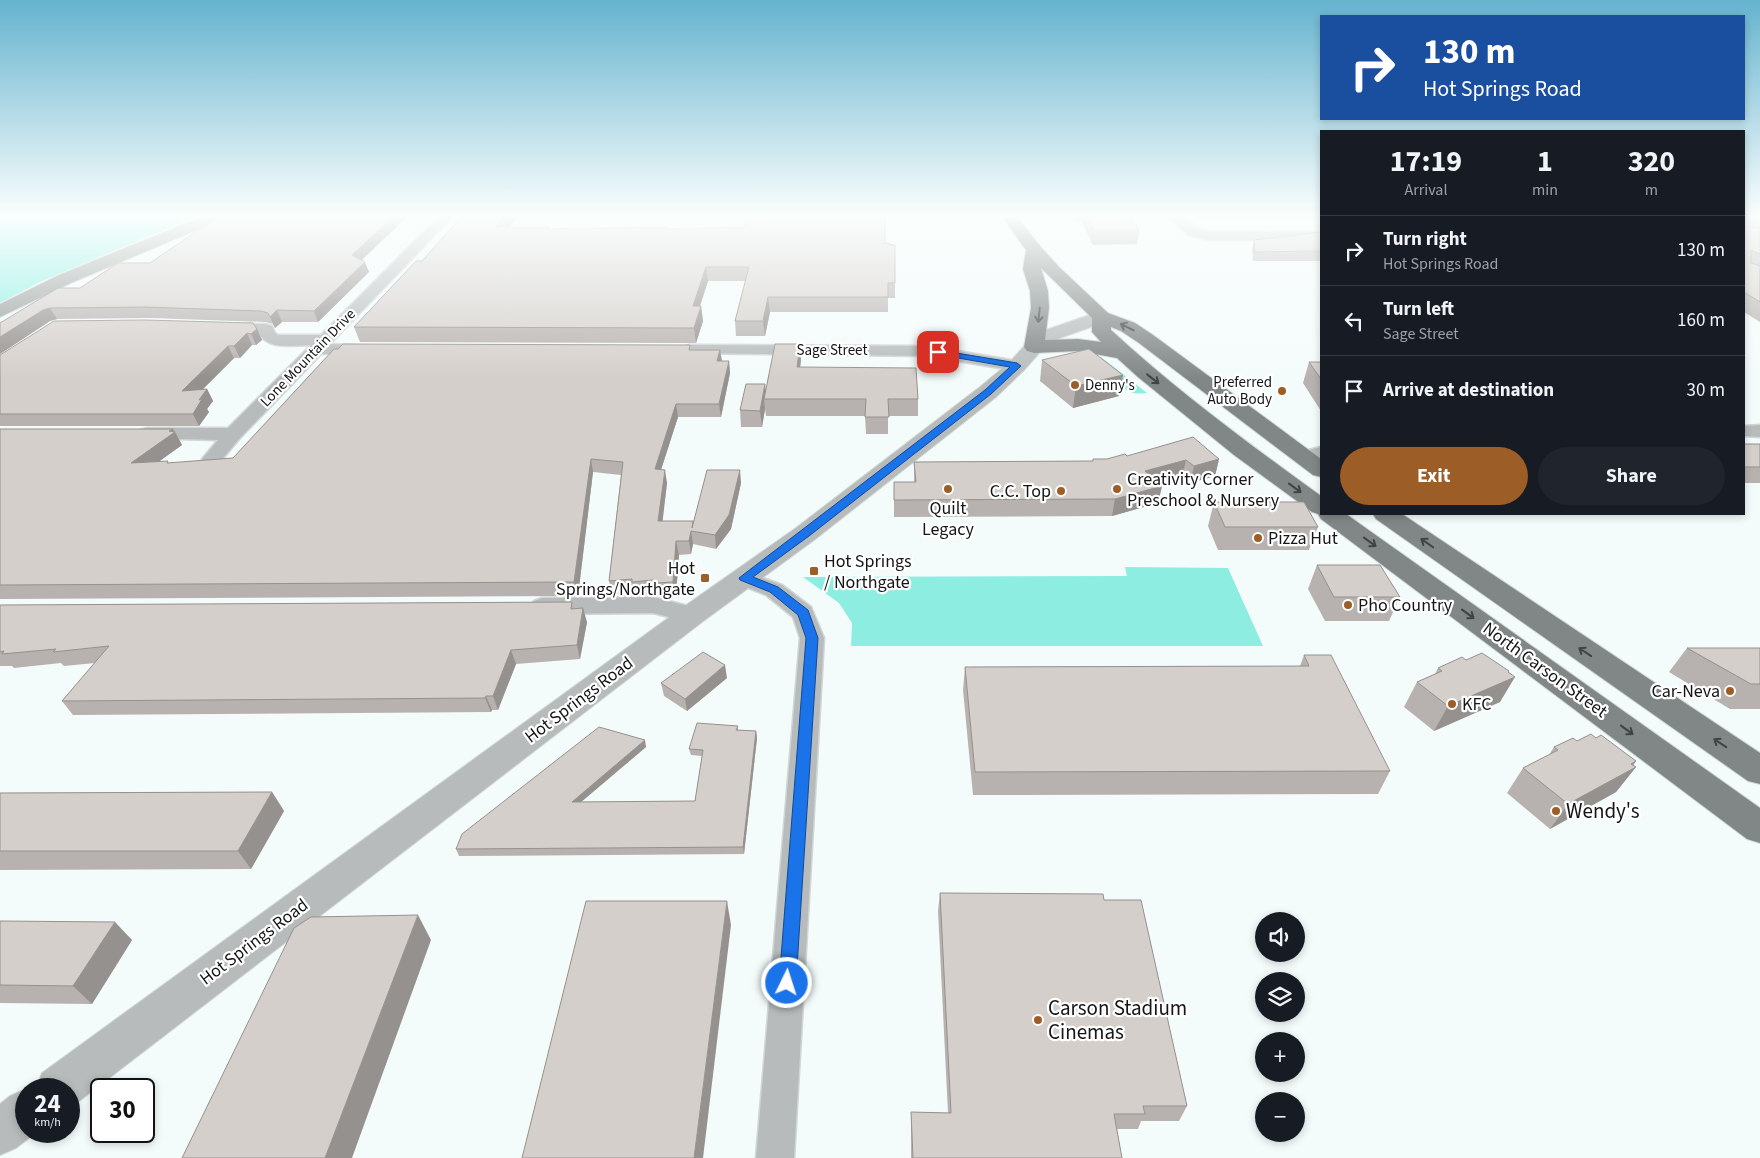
<!DOCTYPE html>
<html lang="en">
<head>
<meta charset="utf-8">
<style>
	body { margin:0; font-family:"Source Sans 3",sans-serif; background:#20242c; color:#f1f3f6; height:100vh; display:flex; flex-direction:column; font-size:19px; white-space:nowrap }
	* { box-sizing:border-box; margin:0 }
	p { font-size:16px; color:#9ea1a6 }
	.icon { flex:none; width:28px; height:28px; fill:none; stroke:currentColor; stroke-width:2; stroke-linecap:round; stroke-linejoin:round }
	.map { position:relative; flex:1; overflow:hidden }
	.sheet { position:absolute; left:1320px; top:130px; width:425px; height:385px; display:flex; flex-direction:column; background:#171b24; border-radius:0px; box-shadow:0 2px 8px #0003 }
	.sheet>* { flex:none }
	.guide { position:absolute; left:1320px; top:15px; width:425px; height:105px; border-radius:0px; box-shadow:0 2px 8px #0003; background:#1a4fa0; color:#fff; overflow:hidden }
	.buttons { position:absolute; left:1255px; top:912px; display:grid; gap:10px }
	.buttons a { display:grid; place-items:center; width:50px; height:50px; border-radius:50%; background:#171b24; box-shadow:0 2px 8px #0003; font-size:25px }
	.speed { position:absolute; left:15px; top:1078px; display:flex; gap:10px; font-size:25px; font-weight:700; text-align:center }
	.speed>* { display:grid; place-content:center; width:65px; height:65px; border-radius:50%; background:#171b24; box-shadow:0 2px 8px #0003; line-height:1 }
	.speed small { font-size:12px; font-weight:400 }
	.speed .limit { border:2px solid #111; border-radius:8px; background:#fff; color:#111 }
	.pin { position:absolute; display:grid; place-items:center; width:42px; height:42px; color:#fff; margin:-21px; border-radius:10px; box-shadow:0 2px 8px #0006 }
	.me { position:absolute; width:55px; margin:-28px; rotate:4deg; stroke-linejoin:round; filter:drop-shadow(0 0 4px #0008) }
	.turn { display:flex; align-items:center; gap:18px; height:105px; padding:0 20px; font-size:22px }
	.turn .icon { width:65px; height:65px; stroke-width:2.5 }
	.turn b { display:block; font-size:35px; line-height:42px }
	.eta { display:flex; justify-content:space-evenly; align-items:center; height:85px; text-align:center }
	.eta b { font-size:30px; font-weight:700; line-height:35px }
	.cta { display:flex; gap:10px; margin-top:auto; padding:10px 20px }
	.cta a { flex:1; height:58px; border-radius:30px; background:#9d5d27; color:#fff; font-size:20px; font-weight:700; line-height:58px; text-align:center }
	.cta a+a { background:#20242c; color:#f1f3f6 }
	ul { padding:0; list-style:none }
	li { display:flex; align-items:center; gap:15px; height:70px; padding:0 20px; border-top:1px solid #363941 }
	li div { flex:1 }
	li b { display:block; font-size:19px }
	li em { font-style:normal }
	.map>svg:first-child { display:block }
	.green { fill:#8dede1 }
	.lines { fill:none; stroke-linecap:round; stroke-linejoin:round }
	.minor-casing { stroke:#d0d7d6; stroke-width:3 }
	.tertiary-casing { stroke:#d0d7d6; stroke-width:2 }
	.secondary-casing { stroke:#d0d7d6; stroke-width:2 }
	.primary-casing { stroke:#d0d7d6; stroke-width:2 }
	.minor { fill:#b8bbbb; fill-rule:evenodd }
	.tertiary { fill:#b8bbbb; fill-rule:evenodd }
	.secondary { fill:#989d9c; fill-rule:evenodd }
	.primary { fill:#818786; fill-rule:evenodd }
	.wall { fill:#b7b2af }
	.shaded-wall { fill:#95918e }
	.building { fill:#d5cfcb; stroke:#95918e }
	.oneway { stroke:#404343 }
	.route { fill:#1a73e8; stroke:#114b97 }
	.poi-dot { fill:#9d5d27; stroke:#fff; stroke-width:2 }
	.labels { text-anchor:middle; dominant-baseline:central; stroke-width:4.5; stroke-linejoin:round; paint-order:stroke }
	.far-street-label { font-size:15px; fill:#141616; stroke:#fff }
	.far-poi-label { font-size:15px; fill:#141616; stroke:#fff; text-anchor:end }
	.poi-label { font-size:18px; fill:#141616; stroke:#fff; text-anchor:start }
	.street-label { font-size:18px; fill:#141616; stroke:#fff }
	.near-poi-label { font-size:21px; fill:#141616; stroke:#fff; text-anchor:start }
</style>
</head>
<body>
<div class="map">
<svg width="1760" height="1158" viewBox="0 0 1760 1158">
	<rect width="100%" height="100%" fill="#f4fcfb"/>
	<!-- green -->
	<g class="green">
		<path d="M0,215H200L42,281L0,303Z"/>
		<path d="M1101,357L1147,393C1129,395 1132,391 1118,387C1093,381 1065,375 1040,378L1045,371Z"/>
		<path d="M1125,567L1228,568L1263,646H851L852,623L839,603L803,577L1127,576Z"/>
	</g>
	<g class="lines">
		<defs>
			<g id="minor">
				<path d="M441,215H454L330,344L371,346L373,349L371,352L321,354L240,438L219,463L212,465L205,463L202,459L218,440L140,438L138,434L140,430L147,428H228L311,345C296,345 267,351 259,333L220,330L218,327L220,324H266L272,326L275,333L278,335H321Z"/>
				<path d="M1167,215H1181L1197,229L1210,232H1321V240H1210L1188,235Z"/>
				<path d="M689,345L928,346L1017,361L1023,362L1025,366L1023,370L1017,371L928,356L683,353L681,350L683,347Z"/>
				<path d="M1760,425V437L1744,436V426Z"/>
				<path d="M1321,447V459L1303,463L1296,461L1293,457L1296,453Z"/>
				<path d="M744,571L782,585L811,607L824,638L794,1158H756L800,638L793,617L766,595L736,583L733,578L736,573Z"/>
				<path d="M653,597L700,609L704,615L700,621L692,623L653,613L542,614L534,611L530,606L534,601L542,598Z"/>
			</g>
			<g id="tertiary">
				<path d="M1101,311L1108,313L1110,317L1108,321L1060,338L1041,351L1024,370L996,397L814,540L702,622L74,1105L69,1107V1089H36L42,1073L682,608L796,528L980,387L1010,362L1027,343L1046,330Z"/>
				<path d="M26,1089V1131H38L16,1148L0,1155V1104L10,1096Z"/>
			</g>
			<path id="secondary" d="M206,215H227L225,218L71,283L0,317V304L59,275Z"/>
			<g id="primary">
				<path d="M1001,215H1016L1040,246L1059,267L1108,313L1135,323L1153,335L1321,459V477L1313,475L1139,343L1121,331L1111,327V330C1177,391 1249,444 1321,496V514H1346L1760,808V843L1747,839L1321,519L1318,514L1312,512L1234,455L1138,377L1117,358L1078,351L1034,353L1027,351L1024,347L1031,308L1030,291L1023,269L1026,250ZM1041,268L1092,318V332L1101,342L1078,339L1045,340L1049,308L1048,291Z"/>
				<path d="M1373,514H1402L1760,753V784L1748,781L1376,519Z"/>
			</g>
		</defs>
		<!-- minor casing -->
		<use href="#minor" class="minor-casing"/>
		<!-- tertiary casing -->
		<use href="#tertiary" class="tertiary-casing"/>
		<!-- secondary casing -->
		<use href="#secondary" class="secondary-casing"/>
		<!-- primary casing -->
		<use href="#primary" class="primary-casing"/>
		<!-- minor -->
		<use href="#minor" class="minor"/>
		<!-- tertiary -->
		<use href="#tertiary" class="tertiary"/>
		<!-- secondary -->
		<use href="#secondary" class="secondary"/>
		<!-- primary -->
		<use href="#primary" class="primary"/>
	</g>
	<!-- wall -->
	<g class="wall">
		<path d="M409,215L362,260L369,272L318,322H282L275,328L273,324L266,322L151,318L57,319L50,321L0,354V323L80,288L150,263L288,218Z"/>
		<path d="M463,215H519L510,227L550,229L667,227L668,229L885,243L895,283V298H888V312H770L765,336H736L735,321L745,281H708L700,306H701L703,321L696,343L360,342L354,327L422,261Z"/>
		<path d="M1072,215H1130L1139,231L1137,244L1093,245L1081,221H1075Z"/>
		<path d="M1196,215H1320L1317,219H1198Z"/>
		<path d="M1744,215H1760V322L1744,312Z"/>
		<path d="M1321,232V261H1253L1252,249L1254,240Z"/>
		<path d="M257,329L262,340L256,345H252L240,358H234L203,389H207L213,401L207,409L209,412L199,426H0V355Z"/>
		<path d="M800,344L801,360L800,367L918,399V416H888V434H866L865,416H766L765,409L762,427H741L740,410L766,391Z"/>
		<path d="M691,350H720L722,361H729L730,373L721,417H678L661,470L667,483L662,521H693L741,483L731,529L716,549L693,544L691,554L679,555L676,595L659,597L656,596L655,594L635,595L634,593L612,594L609,581L621,475L593,472L578,596L0,599V429H173L174,432H175L182,445L159,461L169,463L233,458Z"/>
		<path d="M1042,360L1123,375L1119,396L1073,408L1040,381Z"/>
		<path d="M1309,362H1321V411L1303,383Z"/>
		<path d="M1744,443L1745,444H1760V483H1744Z"/>
		<path d="M1127,456L1219,459L1215,476L1190,483L1182,477L1159,483L1162,486L1158,503L1112,516L894,517V482H914V462L1093,461V459H1107Z"/>
		<path d="M1214,502L1318,527L1309,550H1218L1208,526Z"/>
		<path d="M1317,565L1400,597L1389,621H1325L1308,589Z"/>
		<path d="M572,602L573,609L587,622L580,659L516,664L498,710H492L491,712L73,715L62,701L95,663L64,666L61,663L14,668L12,666H0V605Z"/>
		<path d="M1687,648H1760V709H1730L1669,672Z"/>
		<path d="M1304,655L1390,771L1378,794L973,795L963,690L965,667L1300,666Z"/>
		<path d="M1466,660L1509,671L1500,702L1434,731L1404,707L1417,682L1435,674L1438,668Z"/>
		<path d="M727,678L687,711L664,696L661,683Z"/>
		<path d="M738,726V730L756,731L757,738L744,854L459,856L456,849L646,747L581,802L695,801L702,756L691,755L689,749Z"/>
		<path d="M1596,738L1636,761L1633,765L1636,767L1616,792L1550,829L1507,793L1523,768L1549,755L1554,747L1577,741Z"/>
		<path d="M272,792L284,811L251,869L0,870V793Z"/>
		<path d="M940,893L1104,900L1187,1106L1179,1121H1141L1138,1129H1117L1122,1158H911V1112L948,1113L938,911Z"/>
		<path d="M0,921L132,940L92,1004L0,1003Z"/>
	</g>
	<!-- shaded-wall -->
	<g class="shaded-wall">
		<path d="M395,215H409L356,265L352,255Z"/>
		<path d="M505,215H519L499,240L496,227Z"/>
		<path d="M365,262L369,272L318,322L314,311Z"/>
		<path d="M706,267L708,281L695,321L693,306Z"/>
		<path d="M768,297L770,312L765,336L763,321Z"/>
		<path d="M701,306L703,321L696,343L694,328Z"/>
		<path d="M50,308L57,319L50,321L0,354V337L43,310Z"/>
		<path d="M277,310L282,322L275,328L270,317Z"/>
		<path d="M257,329L262,340L256,345L251,334Z"/>
		<path d="M247,333L252,345L240,358L234,346Z"/>
		<path d="M800,344L801,360L798,384L797,367Z"/>
		<path d="M228,346L234,358L189,403L182,391Z"/>
		<path d="M720,350L722,362L717,361Z"/>
		<path d="M729,361L730,373L721,417L719,404Z"/>
		<path d="M1123,375L1119,396L1073,408L1076,386Z"/>
		<path d="M765,384L767,399H764L765,409L762,427L760,411Z"/>
		<path d="M207,389L213,401L207,409L209,412L199,426L193,414L199,400Z"/>
		<path d="M676,404L678,417L657,482L655,469Z"/>
		<path d="M173,429L175,433V432L182,445L139,476L131,463Z"/>
		<path d="M591,459L593,472L578,596L574,582Z"/>
		<path d="M1219,459L1215,476L1190,483L1194,466Z"/>
		<path d="M1186,460L1182,477L1141,488L1145,471Z"/>
		<path d="M665,470L667,483L661,535L658,521Z"/>
		<path d="M740,470L741,483L731,529L716,549L715,535Z"/>
		<path d="M1162,486L1158,503L1112,516L1115,499Z"/>
		<path d="M691,531L693,544L691,554L689,541Z"/>
		<path d="M676,541L679,555L676,595L673,582Z"/>
		<path d="M583,608L587,622L580,659L577,645Z"/>
		<path d="M511,650L516,664L498,710L493,696Z"/>
		<path d="M725,665L727,678L687,711L685,699Z"/>
		<path d="M1509,671L1503,682L1515,677L1500,702L1434,731L1448,706Z"/>
		<path d="M486,696L492,710L491,712L485,698Z"/>
		<path d="M756,731L757,738L744,854L743,847Z"/>
		<path d="M645,740L646,747L574,808L572,802Z"/>
		<path d="M1636,761L1629,771L1636,767L1616,792L1550,829L1568,804L1631,764Z"/>
		<path d="M272,792L284,811L251,869L238,851Z"/>
		<path d="M727,901L731,925L703,1158H694Z"/>
		<path d="M418,915L431,940L352,1158H325Z"/>
		<path d="M115,922L132,940L92,1004L73,986Z"/>
	</g>
	<!-- building -->
	<g class="building">
		<path d="M292,215H395L352,255L365,262L314,311L277,310L270,317L268,313L261,311L145,307L50,308L43,310L0,337V323L58,288H80L118,263H150L216,218H288Z"/>
		<path d="M463,215H505L496,227H549L548,229L667,227V229L744,227L747,215H885V243L895,245V283H888V297H768L763,321H735L749,267H706L693,306H701L694,328L354,327L416,261H422Z"/>
		<path d="M1086,215H1130L1139,231H1095Z"/>
		<path d="M1744,215H1760V218H1750V228H1760V254L1751,250V263L1760,266V302L1744,292Z"/>
		<path d="M1321,232V251L1255,252L1254,240Z"/>
		<path d="M145,320L253,323L257,329L251,334L247,333L234,346H228L182,391L207,389L199,400L202,399L193,414H0V355L54,321Z"/>
		<path d="M343,344L690,345L689,350H720L717,361H729L719,404H676L655,469L665,470L658,521H693L692,528L707,470H740L729,515L715,535L691,531L689,541H676L673,582L656,583L653,582V580L632,582V579L609,581L623,462L591,459L574,582L0,585V429H173L169,431L175,432L131,463L168,461L167,463L233,458L334,349H338Z"/>
		<path d="M775,344H800L797,367L916,368L918,399H888L889,417H865L866,399H764Z"/>
		<path d="M1089,349L1123,375L1076,386L1042,360Z"/>
		<path d="M1309,362H1321V379Z"/>
		<path d="M746,384H765L760,411L740,410Z"/>
		<path d="M1193,437L1219,459L1194,466L1186,460L1145,471L1162,486L1115,499L894,500V482H916L914,462L1093,461V459H1107L1125,454L1127,456Z"/>
		<path d="M1744,443L1745,444H1760V467H1744Z"/>
		<path d="M1214,502H1304L1318,527H1225Z"/>
		<path d="M1317,565H1380L1400,597H1334Z"/>
		<path d="M572,602L571,609L583,608L577,645L511,650L493,696H486L485,698L62,701L109,646L53,652L56,649L2,654L4,651L0,652V605Z"/>
		<path d="M1687,648H1760V684H1751Z"/>
		<path d="M703,652L725,665L685,699L661,683Z"/>
		<path d="M1482,653L1509,671L1508,672L1515,677L1448,706L1417,682L1442,671L1438,668L1462,657L1466,660Z"/>
		<path d="M1304,655H1331L1390,771L975,772L965,667L1309,666Z"/>
		<path d="M697,723L738,726L736,730L756,731L743,847L456,849L462,834L599,727L645,740L572,802L695,801L703,750L689,749Z"/>
		<path d="M1591,734L1596,738L1601,735L1636,761L1631,764L1636,767L1568,804L1523,768L1558,750L1554,747L1573,738L1577,741Z"/>
		<path d="M272,792L238,851H0V793Z"/>
		<path d="M940,893L1103,894L1104,900H1141L1187,1106H1143L1145,1114H1114L1122,1158H913L911,1112L951,1113Z"/>
		<path d="M586,901H727L694,1158H522Z"/>
		<path d="M418,915L325,1158H182L294,928L311,917Z"/>
		<path d="M0,921L115,922L73,986L0,985Z"/>
	</g>
	<!-- one-way arrows -->
	<defs><path id="oneway-shaft" d="M-6 0H5M1.5-3L5.5 0L1.5 3" fill="none" stroke-width="1.6" stroke-linecap="round" stroke-linejoin="round" transform="scale(1.25)"/></defs>
	<g class="oneway">
		<use href="#oneway-shaft" transform="translate(1039 315) rotate(96)"/>
		<use href="#oneway-shaft" transform="translate(1127 327) rotate(-154)"/>
		<use href="#oneway-shaft" transform="translate(1153 379) rotate(38)"/>
		<use href="#oneway-shaft" transform="translate(1295 488) rotate(36)"/>
		<use href="#oneway-shaft" transform="translate(1370 542) rotate(36)"/>
		<use href="#oneway-shaft" transform="translate(1427 543) rotate(-145)"/>
		<use href="#oneway-shaft" transform="translate(1468 614) rotate(36)"/>
		<use href="#oneway-shaft" transform="translate(1585 652) rotate(-146)"/>
		<use href="#oneway-shaft" transform="translate(1627 730) rotate(36)"/>
		<use href="#oneway-shaft" transform="translate(1720 743) rotate(-146)"/>
	</g>
	<!-- sky -->
	<linearGradient id="sky" x2="0" y2="1"><stop stop-color="#65b3ce"/><stop offset="0.57" stop-color="#fafefd"/><stop offset="1" stop-color="#fafefd" stop-opacity="0"/></linearGradient>
	<rect width="1760" height="378" fill="url(#sky)"/>
	<!-- route -->
	<path class="route" d="M938,350L1017,363L1021,366L991,394L809,536L753,577L778,587L808,610L818,638L796,983L793,989L787,992L781,989L779,983L806,638L798,615L770,592L740,580L739,578L985,390L1010,367L935,354L934,352Z"/>
	<!-- markers -->
	<g class="poi-dot">
		<circle cx="1075" cy="385" r="5"/>
		<circle cx="1282" cy="391" r="5"/>
		<circle cx="948" cy="489" r="5"/>
		<circle cx="1117" cy="489" r="5"/>
		<circle cx="1061" cy="491" r="5"/>
		<circle cx="1258" cy="538" r="5"/>
		<rect x="809" y="566" width="10" height="10" rx="2.5"/>
		<rect x="700" y="573" width="10" height="10" rx="2.5"/>
		<circle cx="1348" cy="605" r="5"/>
		<circle cx="1730" cy="691" r="5"/>
		<circle cx="1452" cy="704" r="5"/>
		<circle cx="1556" cy="811" r="5"/>
		<circle cx="1038" cy="1020" r="5"/>
	</g>
	<g class="labels">
		<!-- far-street labels -->
		<g class="far-street-label">
			<text x="832" y="350">Sage Street</text>
			<text transform="translate(308 358) rotate(-46)">Lone Mountain Drive</text>
		</g>
		<!-- far-poi labels -->
		<g class="far-poi-label">
			<text x="1272" y="382">Preferred<tspan x="1272" dy="17">Auto Body</tspan></text>
			<text x="1085" y="385" text-anchor="start">Denny's</text>
		</g>
		<!-- poi labels -->
		<g class="poi-label">
			<text x="1127" y="479">Creativity Corner<tspan x="1127" dy="21">Preschool &amp; Nursery</tspan></text>
			<text x="1051" y="491" text-anchor="end">C.C. Top</text>
			<text x="948" y="508" text-anchor="middle">Quilt<tspan x="948" dy="21">Legacy</tspan></text>
			<text x="1268" y="538">Pizza Hut</text>
			<text x="824" y="561">Hot Springs<tspan x="824" dy="21">/ Northgate</tspan></text>
			<text x="695" y="568" text-anchor="end">Hot<tspan x="695" dy="21">Springs/Northgate</tspan></text>
			<text x="1358" y="605">Pho Country</text>
			<text x="1720" y="691" text-anchor="end">Car-Neva</text>
			<text x="1462" y="704">KFC</text>
		</g>
		<!-- street labels -->
		<g class="street-label">
			<text transform="translate(1545 670) rotate(36)">North Carson Street</text>
			<text transform="translate(579 700) rotate(-37)">Hot Springs Road</text>
			<text transform="translate(254 942) rotate(-37)">Hot Springs Road</text>
		</g>
		<!-- near-poi labels -->
		<g class="near-poi-label">
			<text x="1566" y="811">Wendy's</text>
			<text x="1048" y="1008">Carson Stadium<tspan x="1048" dy="24">Cinemas</tspan></text>
		</g>
	</g>
</svg>
<div class="buttons">
<a><svg class="icon" aria-label="sound" viewBox="0 0 24 24"><path d="M4 9h4l5-4v14l-5-4H4zM17 9q2 3 0 6"/></svg></a>
<a><svg class="icon" aria-label="layers" viewBox="0 0 24 24"><path d="M12 4l9 5-9 5-9-5zM3 14l9 5 9-5"/></svg></a>
<a>+</a>
<a>−</a>
</div>
<div class="speed"><div>24<small>km/h</small></div><div class="limit">30</div></div>
<div class="pin" style="left:938px;top:352px;background:#d93025"><svg class="icon" aria-label="arrive" viewBox="0 0 24 24"><path d="M6 21V4h12l-3 4 3 4H6"/></svg></div>
<svg class="me" style="left:787px;top:983px" viewBox="-20 -20 40 40"><circle r="17" fill="#1a73e8" stroke="#fff" stroke-width="3"/><path d="M0-11L8 9 0 5-8 9z" fill="#fff"/></svg>
<div class="guide">
<div class="turn"><svg class="icon" aria-label="right" viewBox="0 0 24 24"><path d="M7 20v-9h11M14 6l5 5-5 5"/></svg><div><b>130 m</b>Hot Springs Road</div></div>
</div>
<section class="sheet">
<div class="eta">
<div><b>17:19</b><p>Arrival</p></div>
<div><b>1</b><p>min</p></div>
<div><b>320</b><p>m</p></div>
</div>
<ul>
<li><svg class="icon" aria-label="right" viewBox="0 0 24 24"><path d="M7 20v-9h11M14 6l5 5-5 5"/></svg><div><b>Turn right</b><p>Hot Springs Road</p></div><em>130 m</em></li>
<li><svg class="icon" aria-label="left" viewBox="0 0 24 24"><path d="M17 20v-9H6M10 6l-5 5 5 5"/></svg><div><b>Turn left</b><p>Sage Street</p></div><em>160 m</em></li>
<li><svg class="icon" aria-label="arrive" viewBox="0 0 24 24"><path d="M6 21V4h12l-3 4 3 4H6"/></svg><div><b>Arrive at destination</b></div><em>30 m</em></li>
</ul>
<div class="cta"><a>Exit</a><a>Share</a></div>
</section>
</div>
</body>
</html>
